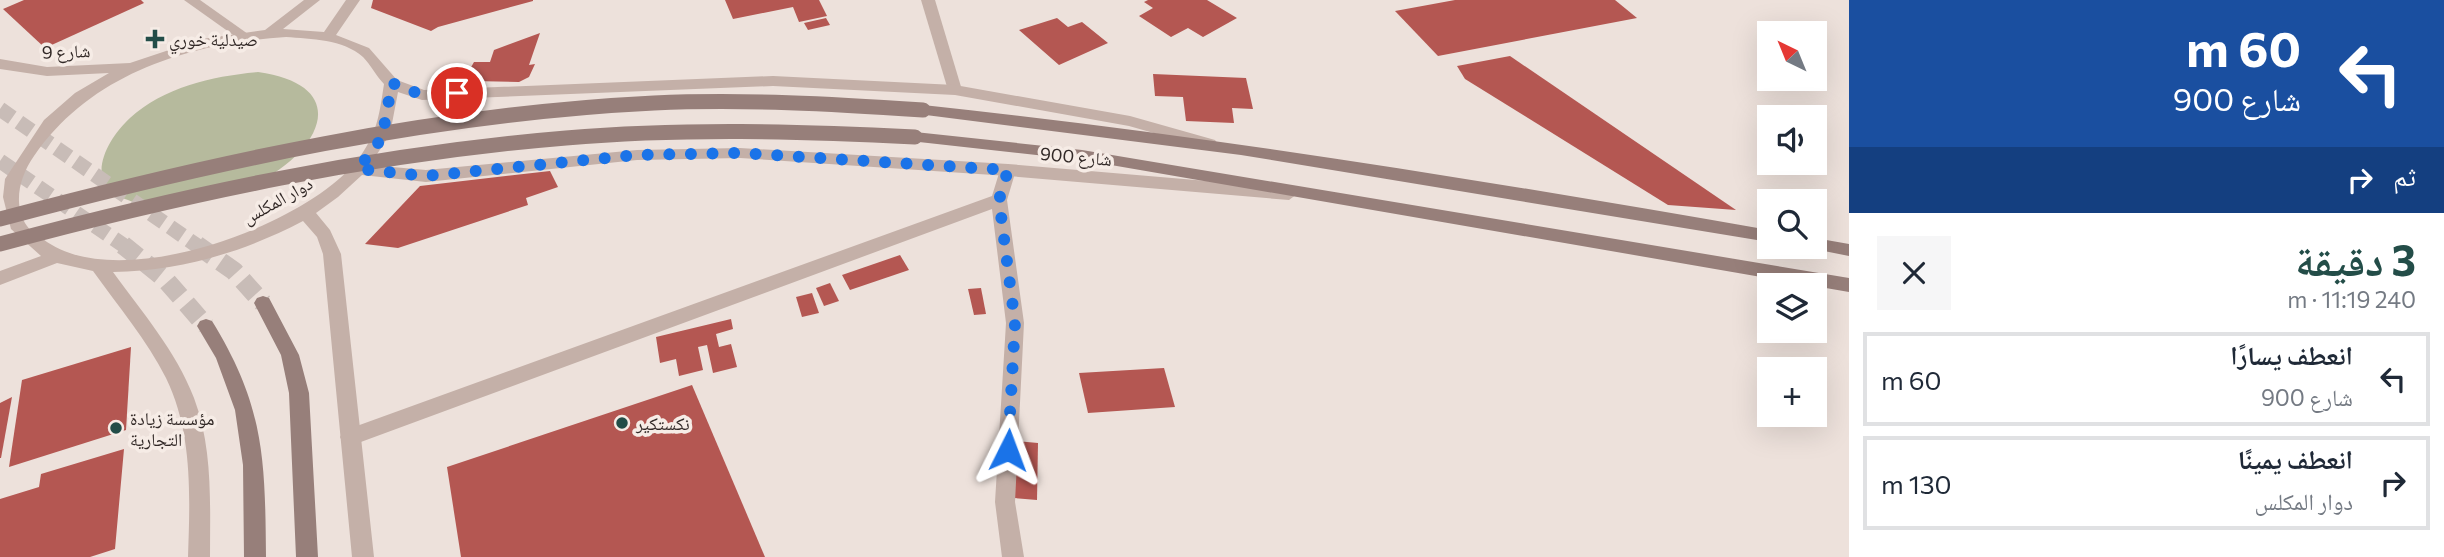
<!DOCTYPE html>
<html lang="ar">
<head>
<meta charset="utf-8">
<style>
	body { margin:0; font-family:Commissioner,"Noto Naskh Arabic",sans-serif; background:#f6f6f7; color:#1f2937; direction:rtl; height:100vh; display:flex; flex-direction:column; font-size:26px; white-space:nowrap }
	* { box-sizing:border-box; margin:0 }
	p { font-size:23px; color:#747a83 }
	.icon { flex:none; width:38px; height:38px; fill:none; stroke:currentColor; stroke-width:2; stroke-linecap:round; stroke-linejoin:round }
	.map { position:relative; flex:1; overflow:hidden; direction:ltr }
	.details { display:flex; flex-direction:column; background:#fff; width:595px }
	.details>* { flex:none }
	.top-card { background:#1a4fa0; color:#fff; overflow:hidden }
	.needle { width:46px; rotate:317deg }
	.buttons { position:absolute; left:1757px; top:21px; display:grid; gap:14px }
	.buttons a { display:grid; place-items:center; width:70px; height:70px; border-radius:0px; background:#fff; box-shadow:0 7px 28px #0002; font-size:35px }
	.pin { position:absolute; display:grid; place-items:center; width:60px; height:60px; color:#fff; margin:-30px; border:4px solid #fff; border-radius:50%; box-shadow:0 2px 7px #0007 }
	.me { position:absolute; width:77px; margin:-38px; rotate:3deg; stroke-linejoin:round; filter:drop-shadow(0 0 5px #0008) }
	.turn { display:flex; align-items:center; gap:24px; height:147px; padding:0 28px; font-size:32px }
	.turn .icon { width:91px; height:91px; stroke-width:2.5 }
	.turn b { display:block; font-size:49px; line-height:60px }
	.then { display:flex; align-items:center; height:66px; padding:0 28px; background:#0003; gap:14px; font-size:26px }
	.round { display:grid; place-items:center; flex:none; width:74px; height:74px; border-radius:0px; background:#f6f6f7 }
	.summary { display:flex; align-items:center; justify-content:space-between; height:119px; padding:0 28px }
	h1 { font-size:42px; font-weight:700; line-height:52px; color:#234d48 }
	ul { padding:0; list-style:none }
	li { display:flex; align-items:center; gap:21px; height:94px; margin:0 14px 10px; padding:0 14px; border:4px solid #e0e1e3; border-radius:0px }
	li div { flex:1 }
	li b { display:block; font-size:26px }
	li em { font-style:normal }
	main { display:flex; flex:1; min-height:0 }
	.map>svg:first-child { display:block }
	.green { fill:#b6ba9d }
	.building { fill:#b45752 }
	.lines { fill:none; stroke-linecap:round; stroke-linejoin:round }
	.secondary-tunnel-far1 { stroke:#c8bcb7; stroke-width:15; stroke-dasharray:15 8; stroke-linecap:butt }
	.secondary-tunnel { stroke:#c8bcb7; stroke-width:19; stroke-dasharray:19 10; stroke-linecap:butt }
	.minor { fill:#c4b0a8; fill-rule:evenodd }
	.tertiary { fill:#c4b0a8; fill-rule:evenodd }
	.secondary { fill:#977f7a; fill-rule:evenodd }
	.secondary-bridge { stroke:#977f7a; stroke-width:15 }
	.route { stroke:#1a73e8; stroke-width:12; stroke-dasharray:0 21.6 }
	.poi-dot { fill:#234d48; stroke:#f6ece6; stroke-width:2.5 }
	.labels { text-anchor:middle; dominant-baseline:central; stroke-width:7; stroke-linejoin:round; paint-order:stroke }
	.poi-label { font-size:18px; fill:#322927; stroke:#f6ece6; text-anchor:start }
	.street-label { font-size:18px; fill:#322927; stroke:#f6ece6 }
</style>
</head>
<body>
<main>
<section class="details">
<div class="top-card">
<div class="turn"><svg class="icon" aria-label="left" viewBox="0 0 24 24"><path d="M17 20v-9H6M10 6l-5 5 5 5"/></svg><div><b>60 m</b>شارع 900</div></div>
<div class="then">ثم<svg class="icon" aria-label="right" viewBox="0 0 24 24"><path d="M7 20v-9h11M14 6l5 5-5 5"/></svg></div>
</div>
<div class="summary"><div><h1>3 دقيقة</h1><p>240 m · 11:19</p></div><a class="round"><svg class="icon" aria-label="close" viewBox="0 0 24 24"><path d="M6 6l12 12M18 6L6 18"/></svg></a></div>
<ul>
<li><svg class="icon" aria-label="left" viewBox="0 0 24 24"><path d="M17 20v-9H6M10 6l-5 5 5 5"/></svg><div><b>انعطف يسارًا</b><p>شارع 900</p></div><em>60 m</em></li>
<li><svg class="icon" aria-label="right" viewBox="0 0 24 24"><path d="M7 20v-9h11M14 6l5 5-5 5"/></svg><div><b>انعطف يمينًا</b><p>دوار المكلس</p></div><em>130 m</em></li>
</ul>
</section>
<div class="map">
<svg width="1849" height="557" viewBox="0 0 1849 557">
	<rect width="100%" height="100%" fill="#ede1db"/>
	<!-- green -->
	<path class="green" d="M258,72C356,86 319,154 254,184C235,192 208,193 187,197C174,200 158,206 145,205C139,205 131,201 125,199C82,184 107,139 130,118C164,87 213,76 258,72Z"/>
	<!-- building -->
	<g class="building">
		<path d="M24,0H141L144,3L45,48L3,9Z"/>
		<path d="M373,0H533V1L438,27L431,31L371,8Z"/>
		<path d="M725,0H819L827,16L799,22L793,7L733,19Z"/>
		<path d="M1148,0H1207L1237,18L1203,37L1188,28L1171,37L1139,16L1153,8L1144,2Z"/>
		<path d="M1455,0H1615L1637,18L1438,56L1395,11Z"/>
		<path d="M826,18L830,25L808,30L804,23Z"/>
		<path d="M1057,18L1068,27L1082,22L1108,43L1059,65L1019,30Z"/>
		<path d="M540,33L529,65L535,64L529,77L519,82L472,81L466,76L474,62H490L494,50Z"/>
		<path d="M1510,56L1736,210L1668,205L1465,79L1457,66Z"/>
		<path d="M1153,74L1246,78L1253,109L1232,108L1234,123L1186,121L1183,97L1155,96Z"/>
		<path d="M550,171L558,187L526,198L528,205L398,248L365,244L420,186Z"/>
		<path d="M900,255L909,270L850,290L842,275Z"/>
		<path d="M830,283L839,301L824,306L816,288Z"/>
		<path d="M981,288L986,314L974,315L968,289Z"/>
		<path d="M812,293L819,313L802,317L796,297Z"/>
		<path d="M731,319L733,329L716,334L719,347L731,344L737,367L713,373L707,345L698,347L703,370L679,376L676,359L660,363L656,337Z"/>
		<path d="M131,347L126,430L9,467L22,380Z"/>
		<path d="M1164,368L1175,407L1088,413L1079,373Z"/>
		<path d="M692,385L765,557H461L447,467Z"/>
		<path d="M12,397L1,458H0V403Z"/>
		<path d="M1016,441L1038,443L1037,500L1014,498Z"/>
		<path d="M124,449L115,549L90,557H0V499L39,487L41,474Z"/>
	</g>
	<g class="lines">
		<!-- secondary-tunnel-far1 -->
		<g class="secondary-tunnel-far1">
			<path d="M0,109L199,247"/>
			<path d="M0,161L126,247"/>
		</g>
		<!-- secondary-tunnel -->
		<g class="secondary-tunnel">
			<path d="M123,245L164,278L206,326"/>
			<path d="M197,245L234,271L263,303"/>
		</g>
		<!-- minor -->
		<g class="minor">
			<path d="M184,0H200L248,34L241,38L236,37Z"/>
			<path d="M921,0H935L962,90L960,93L955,95L948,90Z"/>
			<path d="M1008,164L1016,170L1007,200L1024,323L1015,502L1024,557H1002L995,502L1006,323L992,209L350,446L343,443L340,437L343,431L992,196L1000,170Z"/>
		</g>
		<!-- tertiary -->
		<path class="tertiary" d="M304,0H320L283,29L324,32L346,0H360L336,35L369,48L397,80L424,90L773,76L955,85L1130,116L1215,140L1218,144L1210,149L1129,126L955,95L773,86L422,100L398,92L390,134L370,165L426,170L637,150L740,148L1008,164L1289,188L1297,194L1289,200L1008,176L740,158L637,160L426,182L362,175L338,197L316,213L330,230L341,254L374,557H352L323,254L317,237L303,221C244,252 180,271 113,272C142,312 176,351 194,398C213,448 210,504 210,557H188C190,497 193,433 166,378C147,340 118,306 93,271L57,263L0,285V271L41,256L11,229L3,197L5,179L44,120L75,93L109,73L47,76L0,69V59L47,67L130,63L202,39L265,30ZM286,37C311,39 343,39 363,57C371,65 376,76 384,84C379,117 377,135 356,162C302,227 116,296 43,239C38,235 30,231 27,226C12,204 20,176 34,156C91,73 190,43 286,37Z"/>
		<!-- secondary -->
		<g class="secondary">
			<path d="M923,105C1207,135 1488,181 1769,230V242L1241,155L918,114L915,110L918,106Z"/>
			<path d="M915,132L1082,150L1849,278V292L1082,160L910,141L907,137Z"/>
			<path d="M1815,238L1849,244V256L1809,248L1815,247Z"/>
			<path d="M263,296L269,298L299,355L309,393L318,557H296L289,393L281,355L254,303L257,298Z"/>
			<path d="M206,319L212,321C265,407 265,460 266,557H244L243,465L235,410L216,358L197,326L200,321Z"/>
		</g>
		<!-- secondary-bridge -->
		<g class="secondary-bridge">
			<path d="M0,219C214,162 432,114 654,103C744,99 833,104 923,110"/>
			<path d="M0,244C186,194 373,154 566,138C682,128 799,131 915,137"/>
		</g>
	</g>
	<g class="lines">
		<!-- route -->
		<path class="route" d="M457,93L422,95L392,83L382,138L358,169L426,176L637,155L740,153L1008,170L999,200L1015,323L1008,450"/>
	</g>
	<!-- markers -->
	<g class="poi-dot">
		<path d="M151.5 28.5h7v7h7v7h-7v7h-7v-7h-7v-7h7z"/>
		<circle cx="622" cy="423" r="7"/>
		<circle cx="116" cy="428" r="7"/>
	</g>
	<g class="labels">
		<!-- poi labels -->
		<g class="poi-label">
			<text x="169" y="39">صيدلية خوري</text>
			<text x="130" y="418">مؤسسة زيادة<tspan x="130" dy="21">التجارية</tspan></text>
			<text x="636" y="423">نكستكير</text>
		</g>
		<!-- street labels -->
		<g class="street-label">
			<text transform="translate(66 51) rotate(-2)">شارع 9</text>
			<text transform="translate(1076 156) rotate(5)">شارع 900</text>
			<text transform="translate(277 200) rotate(-29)">دوار المكلس</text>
		</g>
	</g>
</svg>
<div class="buttons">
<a><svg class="needle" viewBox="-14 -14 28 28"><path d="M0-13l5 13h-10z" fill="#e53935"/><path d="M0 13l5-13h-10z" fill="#747a83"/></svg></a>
<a><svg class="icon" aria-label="sound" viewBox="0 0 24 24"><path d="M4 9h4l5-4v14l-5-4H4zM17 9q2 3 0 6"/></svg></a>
<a><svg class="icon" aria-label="search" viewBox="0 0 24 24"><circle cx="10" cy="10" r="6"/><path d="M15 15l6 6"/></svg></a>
<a><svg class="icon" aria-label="layers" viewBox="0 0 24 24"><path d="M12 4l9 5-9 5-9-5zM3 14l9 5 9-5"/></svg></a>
<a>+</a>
</div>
<div class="pin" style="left:457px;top:93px;background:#d93025"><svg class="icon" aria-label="arrive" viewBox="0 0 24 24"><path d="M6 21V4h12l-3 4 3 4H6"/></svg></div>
<svg class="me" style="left:1008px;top:450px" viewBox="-20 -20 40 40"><path d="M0-17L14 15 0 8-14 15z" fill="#1a73e8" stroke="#fff" stroke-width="4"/></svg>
</div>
</main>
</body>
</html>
